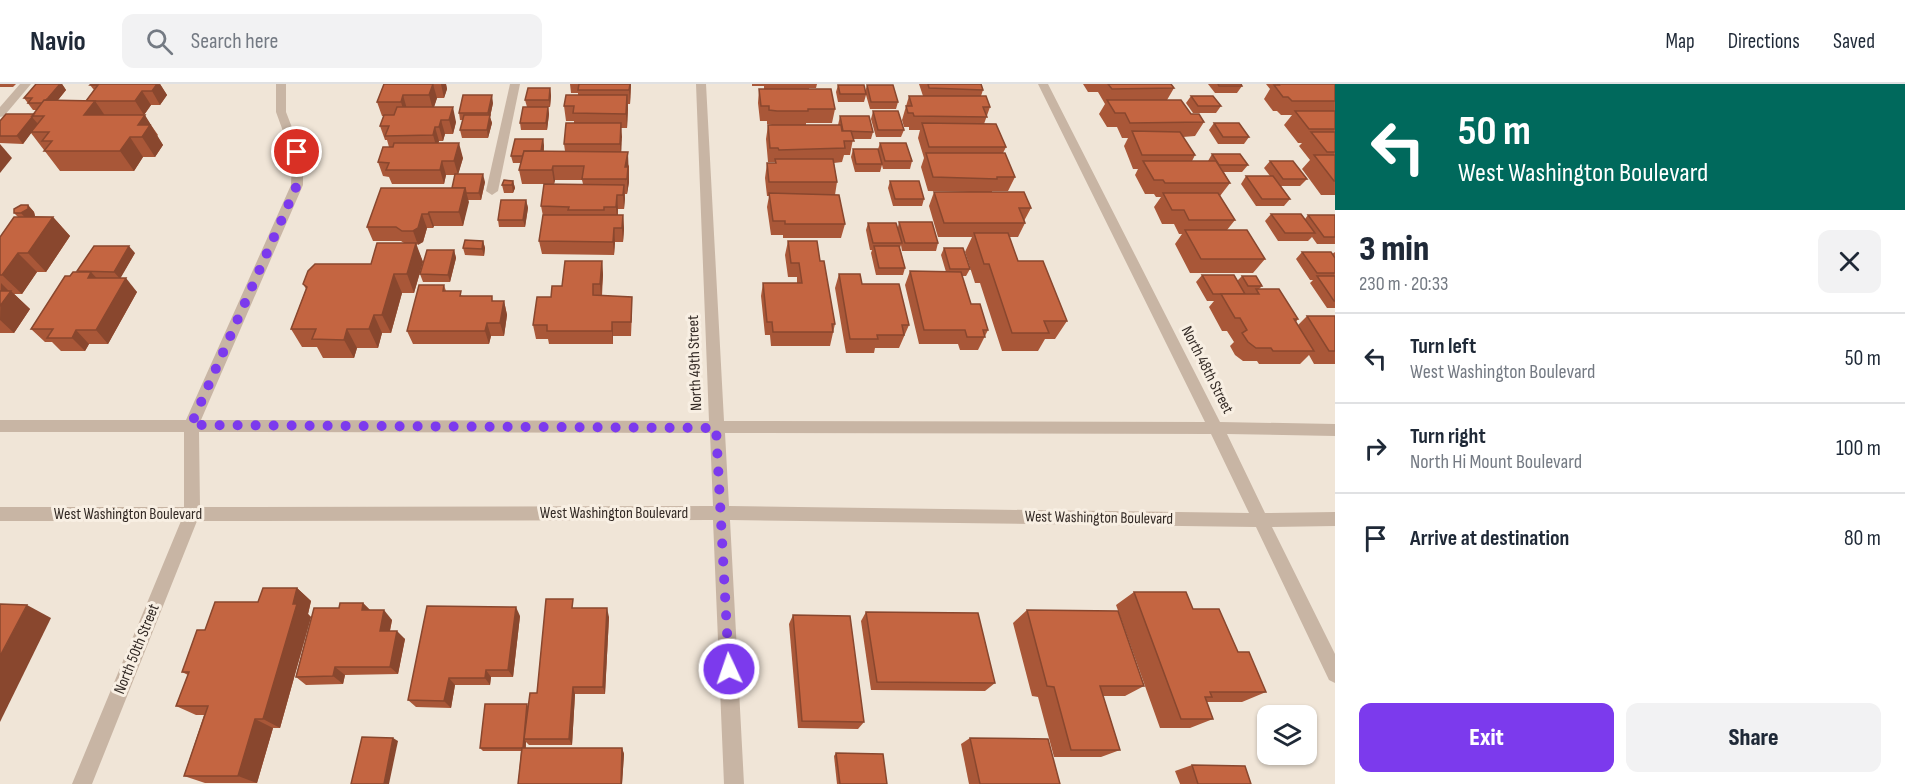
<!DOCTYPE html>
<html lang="en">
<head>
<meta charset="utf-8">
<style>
	body { margin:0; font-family:"Sofia Sans Condensed",sans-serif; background:#f2f2f3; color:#1f2937; height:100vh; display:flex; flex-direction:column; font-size:22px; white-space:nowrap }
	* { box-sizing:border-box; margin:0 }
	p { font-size:20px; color:#747a83 }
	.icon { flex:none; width:33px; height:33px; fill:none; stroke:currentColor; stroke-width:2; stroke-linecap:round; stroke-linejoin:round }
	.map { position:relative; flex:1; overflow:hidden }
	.details { display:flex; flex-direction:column; background:#fff; width:570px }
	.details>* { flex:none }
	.top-card { background:#00695c; color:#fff; overflow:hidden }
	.tools { position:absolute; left:1257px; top:621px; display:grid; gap:12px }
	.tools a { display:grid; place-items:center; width:60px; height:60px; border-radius:12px; background:#fff; box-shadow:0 2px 4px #0004; font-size:30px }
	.pin { position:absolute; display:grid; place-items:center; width:51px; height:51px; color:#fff; margin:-26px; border:3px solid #fff; border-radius:50%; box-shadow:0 2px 6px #0007 }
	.me { position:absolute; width:66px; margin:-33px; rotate:357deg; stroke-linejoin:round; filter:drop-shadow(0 0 4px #0008) }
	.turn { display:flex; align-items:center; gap:21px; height:126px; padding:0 24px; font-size:27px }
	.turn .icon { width:78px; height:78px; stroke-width:2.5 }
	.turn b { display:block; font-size:42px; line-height:51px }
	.round { display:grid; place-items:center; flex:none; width:63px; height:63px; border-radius:12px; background:#f2f2f3 }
	.overview { display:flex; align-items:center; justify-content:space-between; height:102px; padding:0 24px }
	h1 { font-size:36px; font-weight:800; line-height:45px }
	.action { display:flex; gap:12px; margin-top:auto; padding:12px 24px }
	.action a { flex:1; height:69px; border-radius:12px; background:#7c3aed; color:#fff; font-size:24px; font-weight:800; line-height:69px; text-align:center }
	.action a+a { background:#f2f2f3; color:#1f2937 }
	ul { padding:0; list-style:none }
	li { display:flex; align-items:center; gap:18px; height:90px; padding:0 24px; border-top:2px solid #e0e1e3 }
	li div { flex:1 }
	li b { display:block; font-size:22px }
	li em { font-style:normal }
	header { display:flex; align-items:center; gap:36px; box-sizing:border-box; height:84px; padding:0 30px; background:#fff; border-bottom:2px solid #e0e1e3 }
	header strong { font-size:28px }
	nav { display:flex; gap:33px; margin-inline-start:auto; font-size:21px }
	.search { width:420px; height:54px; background:#f2f2f3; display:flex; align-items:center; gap:15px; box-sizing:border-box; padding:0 21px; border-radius:12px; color:#747a83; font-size:22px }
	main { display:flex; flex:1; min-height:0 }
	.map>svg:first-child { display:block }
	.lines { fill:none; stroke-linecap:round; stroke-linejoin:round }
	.minor { fill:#c8b5a4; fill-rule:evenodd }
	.wall { fill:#a95738; fill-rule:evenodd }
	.shaded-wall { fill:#89472e }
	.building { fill:#c46541; stroke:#89472e; stroke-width:1.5 }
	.route { stroke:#7c3aed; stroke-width:10; stroke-dasharray:0 18 }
	.labels { text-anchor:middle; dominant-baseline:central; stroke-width:6; stroke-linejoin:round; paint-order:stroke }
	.street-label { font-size:16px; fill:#332a25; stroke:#f8efe3 }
</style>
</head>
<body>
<header>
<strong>Navio</strong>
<div class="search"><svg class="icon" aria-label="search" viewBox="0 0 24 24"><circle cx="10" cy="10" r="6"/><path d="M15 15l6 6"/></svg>Search here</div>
<nav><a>Map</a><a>Directions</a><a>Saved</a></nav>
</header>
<main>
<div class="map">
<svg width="1335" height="700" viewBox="0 0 1335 700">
	<rect width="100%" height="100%" fill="#f0e5d7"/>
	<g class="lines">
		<!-- minor -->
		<g class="minor">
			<path d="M20,0H31L4,32L0,33V23Z"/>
			<path d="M276,0H286V28L303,72V101L201,336L709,337L696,0H706L724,337L1205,338L1038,0H1048L1220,338L1335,340V352L1227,350L1265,429L1335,428V442L1272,443L1335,570V599L1329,596L1256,443L730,436L744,700H724L713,436L197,437L92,700H72L181,437H0V423H184V348H0V336H186L291,101L292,72L276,28ZM199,348L710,349L713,422L200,423ZM725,349L1211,350L1249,429L729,422Z"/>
			<path d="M510,0H520L498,107L492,111L486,107Z"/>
		</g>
	</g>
	<!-- wall -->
	<g class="wall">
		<path d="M0,0H16L13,3H0Z"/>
		<path d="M36,0H62L66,6L58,16L86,17L94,6L90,1L160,0L167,11L160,21H151L144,31L158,51L157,52L163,61L155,73H143L134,87H60L31,49L23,60L0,59V37L34,30L37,26H33L24,14Z"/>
		<path d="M384,0H446L447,5L444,14H437L434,23L456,38L453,50H445L443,57H439L438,59L463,74L458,90L485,98L481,116H468L463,142H434L433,144H427L423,158L416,161L423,178L414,209H402L391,249H382L378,264H357L354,274H323L317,263H302L291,245L306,205L303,200L371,180L404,159L401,157H373L367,143L452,104L455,91H446L444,100H392L389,93L383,92L378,78L389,63L387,56H385L380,42L384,32H382L377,18Z"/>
		<path d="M570,0H631L630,20H628L627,44H621V68L629,82V98L627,110H625L624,125H618V131H623L624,145L623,158H615L614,171L542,170L539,157L543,132L541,122L544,100H522L519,86L521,79H513L511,72L543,55L544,62V67H565L564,60L574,39V37H566L564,22L578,11V9H571ZM555,96H582L583,100H554Z"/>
		<path d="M752,0H817L816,4H809V5L835,25L832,39H806V41H838L840,32L873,48L871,55H853L850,71H844L842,78L834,79L837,98L835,111L845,140L841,154H783V151H771L767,123L769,112H767L765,94L767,79H775V78H768L766,55L768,41H772L767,40V37H760L758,19L759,5H764V2H752Z"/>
		<path d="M919,0H981L983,6L981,12L990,23L984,40L1006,63L1003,69L1015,93L1008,107H992V108L1031,124L1024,137L1025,139L1018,153H1009L1018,177L1067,237L1055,255H1045L1038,267H1002L980,199H975L965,168L972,153H938L929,122L934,108H970L928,107L921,83L924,74L918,54L920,46H909V43H904L902,36L909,12H923Z"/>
		<path d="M1083,0H1171L1174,4L1167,16L1204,38L1195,52L1183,53L1195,71L1192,77H1208L1212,70L1248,81L1242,88H1224L1230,99L1220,112L1235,136L1227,146L1265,175L1253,189H1190L1175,160L1182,150H1179L1174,140H1162L1154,123L1161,113H1156L1154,110H1145L1135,91L1138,85H1133L1124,62L1128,54H1122L1117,43H1107L1099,30L1105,20L1098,8H1088Z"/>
		<path d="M1208,0H1241L1242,2L1237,9H1215Z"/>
		<path d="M1266,0H1335V111H1321L1302,85L1310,76L1299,62L1302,59H1298L1284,41L1292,31H1281L1277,27H1273L1264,15L1270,5Z"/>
		<path d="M838,1L865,8L867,1L898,18L896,25H870L866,11L864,18H838L836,8Z"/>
		<path d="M550,4L551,12L550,23H548L549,30L547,46H521L520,39L527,23L525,16Z"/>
		<path d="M1191,12L1221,22L1216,29H1193L1186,19Z"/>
		<path d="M493,19L490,33L492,39L488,54H462L460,46L463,36H460L459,29Z"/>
		<path d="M873,27L904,46L901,53H876L871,35Z"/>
		<path d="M1214,39L1249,53L1244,60H1218L1209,46Z"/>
		<path d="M880,59L912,77L910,85H883L882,81L880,88H855L851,73L853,65H878Z"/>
		<path d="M1270,77L1307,95L1300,102H1281L1290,115L1284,122H1256L1241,100L1246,92H1270L1264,84Z"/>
		<path d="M513,97L515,104L513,109H504L502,101Z"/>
		<path d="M890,97L924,115L922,122H893L888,104Z"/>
		<path d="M526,116L528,124L525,143H499L498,136Z"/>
		<path d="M28,121L34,128L35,132L53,133L70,152L46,188H37L22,210H14L30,225L14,249H0V153L18,133L14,129Z"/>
		<path d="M1271,130L1305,135L1308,131H1335V160H1317L1312,153L1308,157H1278L1265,137Z"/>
		<path d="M899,138L938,159L936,167H902L901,161L900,164L905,184L903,191H876L871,169L872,166H870L866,146L868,139L898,143Z"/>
		<path d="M483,157L485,164L484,172L465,171L463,164Z"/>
		<path d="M788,157L820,177L835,240L830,262H771L770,251H765L761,212L763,199H797V193H788L785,171Z"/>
		<path d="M944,164L970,185L966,192H962L971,220L988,246L978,266H960L958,260H919L905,201L910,187L946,188L941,171Z"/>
		<path d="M454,166L456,174L450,198H423L420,190Z"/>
		<path d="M1302,168L1332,170L1335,168V224H1327L1310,199L1313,196H1310L1296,175Z"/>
		<path d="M135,169L120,194L137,208L108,260H89L85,267H61L52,258H45L31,245L70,192L78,188Z"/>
		<path d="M602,177L603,191L602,212L632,213V227L631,252H613V260H549L548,255H536L533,241L551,213L562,202Z"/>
		<path d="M839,190L862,200L909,241L899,264H875L874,269H846L835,204Z"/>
		<path d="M1202,191L1237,197L1242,192L1262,202L1259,205L1298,235L1296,238L1298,241L1307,232H1335V280H1314L1309,271L1300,280H1259L1257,277H1243L1235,271L1230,262L1234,258L1227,247H1222L1209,223L1214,217H1207L1196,198Z"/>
		<path d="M444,201L446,207L463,212L494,217H504L507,231L504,252H491L489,260H413L407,247Z"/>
		<path d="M297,504L311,517L308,530L311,533L280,644H273L257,699H205L184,692L204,631H196L176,622L188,591L182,588L205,546Z"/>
		<path d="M1134,508L1193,525L1238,568L1266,608L1242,618H1206L1213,635L1190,644H1160L1116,521Z"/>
		<path d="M363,519L370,526L392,536L390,547L405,555L398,590L345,591L343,600L306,601L296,593Z"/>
		<path d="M575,524L609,533L605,610H575L572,661H529L526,658V664H622L624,670L622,700H518L521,667H483L480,664L528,621L537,609Z"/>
		<path d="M1027,526L1144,602L1125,612H1103L1120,666L1101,673H1054L1038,613L1032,612L1013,539Z"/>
		<path d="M866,528L995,599L985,607L871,606L861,537Z"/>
		<path d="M793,531L864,638L858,645L798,644L789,540Z"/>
		<path d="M520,532L513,593H491L490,601H455L451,624L416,623L408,616Z"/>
		<path d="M970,654L1060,700H969L961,660Z"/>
		<path d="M836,669L887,700H837L834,672Z"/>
		<path d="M1192,681L1251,700H1180L1175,687Z"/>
	</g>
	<!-- shaded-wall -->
	<g class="shaded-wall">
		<path d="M60,0H62L66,6L54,21L42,19Z"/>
		<path d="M150,0H160L167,11L160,21L152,7Z"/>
		<path d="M433,0L437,14L433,26L429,11Z"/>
		<path d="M441,0H446L447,5L444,14Z"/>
		<path d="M630,0H631L630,20L629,6Z"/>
		<path d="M550,4L551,12L550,23L549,16Z"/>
		<path d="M142,7L151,21L144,31L135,17Z"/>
		<path d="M403,11L407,25L405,32L401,18Z"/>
		<path d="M492,11L493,19L490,33L492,39L488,54L487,46L489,35L488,29Z"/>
		<path d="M627,11L628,25L627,44L626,30Z"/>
		<path d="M95,17L108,36L84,31Z"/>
		<path d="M453,23L456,38L453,50L449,36Z"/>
		<path d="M548,23L549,30L547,46L546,39Z"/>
		<path d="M145,31L163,61L155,73L142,53L138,41Z"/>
		<path d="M32,33L38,40L23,60L17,52Z"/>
		<path d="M441,36L445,50L443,57L439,43Z"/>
		<path d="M621,39L622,53L621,74L620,60Z"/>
		<path d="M435,43L439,57L437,65L433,51Z"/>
		<path d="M130,53L143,73L134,87L120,67Z"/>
		<path d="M543,55L544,62L542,79L541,72Z"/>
		<path d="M459,59L463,74L458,91L454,77Z"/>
		<path d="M0,60L12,74L0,89Z"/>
		<path d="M628,68L629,98L627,110V88L625,98V83Z"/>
		<path d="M442,77L446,91L444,100L440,86Z"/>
		<path d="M553,82L555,96L554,100L552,86Z"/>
		<path d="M483,90L485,98L481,116L479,109Z"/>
		<path d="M513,97L515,104L513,109L512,101Z"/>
		<path d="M624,101L625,115L624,125L623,111Z"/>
		<path d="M465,104L469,118L463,142L459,128Z"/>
		<path d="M617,111L618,125L617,137L616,123Z"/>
		<path d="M526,116L528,124L525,143L523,136Z"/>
		<path d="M28,121L34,128L35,132L28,137L21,129Z"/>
		<path d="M429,128L434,142L433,144L428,130Z"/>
		<path d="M422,130L427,144L423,158L418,161L413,147Z"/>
		<path d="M623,131L624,145L623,158L622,144Z"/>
		<path d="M53,133L70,152L46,188L28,169Z"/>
		<path d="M614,144L615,158L614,171L613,158Z"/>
		<path d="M483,157L485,164L484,172L482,165Z"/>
		<path d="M416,159L423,178L414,209L407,190Z"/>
		<path d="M129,162L135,169L120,195L114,188Z"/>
		<path d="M454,166L456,174L450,198L448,191Z"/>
		<path d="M18,169L37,188L22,210L2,191Z"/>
		<path d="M602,177L603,191L601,213L600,200Z"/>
		<path d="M91,188L103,201L88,194Z"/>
		<path d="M394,190L402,209L391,249L382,231Z"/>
		<path d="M126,194L137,208L108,260L96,246Z"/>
		<path d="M1,199L10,208L11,207L30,225L14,249L0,236Z"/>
		<path d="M504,217L507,231L504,252L500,239Z"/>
		<path d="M374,231L382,249L378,264L369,245Z"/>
		<path d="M612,238L613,252V260L612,247Z"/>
		<path d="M487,239L491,252L489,260L485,247Z"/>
		<path d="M347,245L357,264L354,274L344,256Z"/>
		<path d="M76,246L89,260L85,267L72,254Z"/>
		<path d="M297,504L311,517L308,530L311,533L280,644L263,635Z"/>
		<path d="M363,519L372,528L362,526Z"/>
		<path d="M27,521L51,534L0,638V572Z"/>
		<path d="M516,523L520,532L513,593L508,586Z"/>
		<path d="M607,524L609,533L605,610L603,603Z"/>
		<path d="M384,526L392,536L388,555L380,547Z"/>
		<path d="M397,547L405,555L398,590L390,583Z"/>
		<path d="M335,583L345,591L343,600L333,592Z"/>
		<path d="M486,586L491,593L490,601L485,594Z"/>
		<path d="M449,594L455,601L451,624L444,617Z"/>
		<path d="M573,603L575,610L572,661L569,655Z"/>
		<path d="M527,620L524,655L526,658L525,667L523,664Z"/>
		<path d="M255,635L273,644L257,699L238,692Z"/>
		<path d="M393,654L398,657L389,700H384Z"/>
		<path d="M622,664L624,670L622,700H621Z"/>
	</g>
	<!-- building -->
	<g class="building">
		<path d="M36,0H60L48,14L42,19H28L32,14H24Z"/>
		<path d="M91,0H157L152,7H142L135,17H86L98,1H90Z"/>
		<path d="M384,0H433L429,11H403L401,18H377Z"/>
		<path d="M579,0H630L629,6H578Z"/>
		<path d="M928,0H981L983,6L929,4Z"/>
		<path d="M1108,0H1171L1174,4L1112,5Z"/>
		<path d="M1218,0H1241L1242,2H1219Z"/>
		<path d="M1278,0H1335V17H1292L1288,13H1283L1274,1H1279Z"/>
		<path d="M838,1H864L866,10H840Z"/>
		<path d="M867,1H893L898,18H871Z"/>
		<path d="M528,4H550L549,16H525Z"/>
		<path d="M759,5H831L835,25H808V27H777L769,26V22H761Z"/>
		<path d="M463,11H492L488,29H459Z"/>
		<path d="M566,11H627L626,30L573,29L574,22H564Z"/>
		<path d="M909,12H986L990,23H983L987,33L914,32L913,29H908L906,22H912Z"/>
		<path d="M1191,12H1213L1221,22H1198Z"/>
		<path d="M44,16L95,17L84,31H145L138,41H150L142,53H130L120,67H44L52,57H42L49,48H31L44,32H32Z"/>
		<path d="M1107,16H1181L1191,30H1199L1204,38L1130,39L1125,29H1115Z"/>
		<path d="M397,23H453L449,36H441L439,43H435L433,51L385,52L389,42H380L384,31H394Z"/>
		<path d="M523,23H548L546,39H520Z"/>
		<path d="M873,27H898L904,46H878Z"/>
		<path d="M1295,27H1335V45H1309Z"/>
		<path d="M6,30H34L32,32H33L17,52H0V37Z"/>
		<path d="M464,31H490L487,46H460Z"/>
		<path d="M840,32H869L873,48L843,47Z"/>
		<path d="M566,39H621L620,60H564Z"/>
		<path d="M922,39L996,40L1006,63H929Z"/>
		<path d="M1214,39H1239L1249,53H1223Z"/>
		<path d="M768,41H841L842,47H851L854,57H844L845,64L779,66L778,64H770Z"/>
		<path d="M1132,47L1180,48L1195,71H1142Z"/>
		<path d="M1311,48H1335V68H1327Z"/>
		<path d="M515,55H543L541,67H524L523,72H511Z"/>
		<path d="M394,59H459L454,77H442L440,86H386L389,79L378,78L383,63H393Z"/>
		<path d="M880,59H906L912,77H885Z"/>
		<path d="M853,65H878L882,80H856Z"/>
		<path d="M524,67L628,68L625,83H628L627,95H582L584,82H553L552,86H519Z"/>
		<path d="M926,69H1005L1015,93H997V95L933,93Z"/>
		<path d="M1212,70H1240L1248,81H1219Z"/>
		<path d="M1314,71H1335V97H1334Z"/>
		<path d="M775,75H833L837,98H769L767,79H776Z"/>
		<path d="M1143,77H1216L1230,99H1165L1163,96H1154Z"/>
		<path d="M1270,77H1293L1307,95H1283Z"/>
		<path d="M455,90H483L479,109H466L465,104H452Z"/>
		<path d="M1246,92H1273L1290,115H1262Z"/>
		<path d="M504,96L513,97L512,101H502Z"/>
		<path d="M890,97H919L924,115H895Z"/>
		<path d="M544,100L624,101L623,111H617L616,123H604V126H568L569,123L541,122Z"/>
		<path d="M381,104H465L459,128H429L428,130H422L418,144L413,147H402L396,143H367Z"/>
		<path d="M934,108H1024L1031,124H1019L1025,139H944Z"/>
		<path d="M769,109L839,111L845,140H785V137H773Z"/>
		<path d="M1163,109H1218L1235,136H1189L1184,126H1172Z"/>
		<path d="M501,116H526L523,136H498Z"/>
		<path d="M21,121H28V125L21,129H14V125Z"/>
		<path d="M1271,130H1301L1315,149H1285Z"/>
		<path d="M543,131H623L622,144H614L613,158L539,157Z"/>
		<path d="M1308,131H1335V153H1324Z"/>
		<path d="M14,133H53L28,169H18L2,191H0V153Z"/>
		<path d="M899,138H932L938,159H905Z"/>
		<path d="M868,139H896L902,159H873Z"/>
		<path d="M1185,146H1247L1265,175H1201Z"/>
		<path d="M974,149H1008L1018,177H1043L1067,237H1044L1049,249H1012L989,180H984Z"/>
		<path d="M465,156L483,157L482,165L463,164Z"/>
		<path d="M788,157H817L820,177H824L835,240H832L833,248H773L772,238H767L763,199H802L799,179H791Z"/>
		<path d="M377,159H416L407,190H394L382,231H374L369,245H347L344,256L312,255L316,245H291L307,203L303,200L308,187L315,180H371Z"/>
		<path d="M94,162H129L114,188L77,187Z"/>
		<path d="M874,162H899L905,184H879Z"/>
		<path d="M944,164H963L970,185H950Z"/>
		<path d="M427,166H454L448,191L420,190Z"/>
		<path d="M1302,168H1331L1335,174V189H1317Z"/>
		<path d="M565,177H602L600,200H593V211L632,213L631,238H612V247H547V241H533L537,213H551L552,202H562Z"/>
		<path d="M910,187L961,188L971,220H980L988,246H983L985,253H967L965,246H924Z"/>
		<path d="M73,188H91L88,194H126L96,246H76L72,254H47L53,245H31L65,192H70Z"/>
		<path d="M839,190H860L862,200H899L909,241H902L904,251H877L878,255H850Z"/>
		<path d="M1202,191H1234L1245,210H1213Z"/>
		<path d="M1242,192H1256L1262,202H1248Z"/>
		<path d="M1317,192H1335V217H1334Z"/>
		<path d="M419,201H444L443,207H461L460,212H492V217H504L500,239H487L485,247H407Z"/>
		<path d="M1256,205H1279L1298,235H1294L1314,267H1273L1271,264H1256L1248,258L1242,249L1247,246L1240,234H1235L1221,210H1259Z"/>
		<path d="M0,207H11L0,222Z"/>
		<path d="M1307,232H1335V267H1329Z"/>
		<path d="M263,504H297L293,520H297L263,635H255L238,692H184L208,622H176L189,588H182L197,546H205L215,518H258Z"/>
		<path d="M1134,508H1186L1193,525H1219L1238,568H1249L1266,608H1210L1212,613H1205L1213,635H1181Z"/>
		<path d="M546,515H573L572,524H607L603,603H573L569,655H524L530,609H537Z"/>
		<path d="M340,519H363L362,526H384L380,547H397L390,583H335L333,592L296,593L314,524H339Z"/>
		<path d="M0,520L27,521L0,572Z"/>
		<path d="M427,522L516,523L508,586H486L485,594H449L444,617L408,616Z"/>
		<path d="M1027,526L1118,527L1144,602H1100L1120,666H1071L1054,603L1047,602Z"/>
		<path d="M866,528L978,529L995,599L877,598Z"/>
		<path d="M793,531L850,532L864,638L802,637Z"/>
		<path d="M485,620H527L523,664H480Z"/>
		<path d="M362,653L393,654L384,700H351Z"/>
		<path d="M970,654L1048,655L1060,700H980Z"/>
		<path d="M522,664H622L621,700H518Z"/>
		<path d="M836,669L883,670L887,700H840Z"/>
		<path d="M1192,681L1245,682L1251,700H1198Z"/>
	</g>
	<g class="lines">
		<!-- route -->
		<path class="route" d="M297,68V101L191,341L716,344L729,585"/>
	</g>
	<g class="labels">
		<!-- street labels -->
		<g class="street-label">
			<text transform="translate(695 279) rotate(-92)">North 49th Street</text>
			<text transform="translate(1207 286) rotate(63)">North 48th Street</text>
			<text x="614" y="429">West Washington Boulevard</text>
			<text x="128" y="430">West Washington Boulevard</text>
			<text transform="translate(1099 434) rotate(1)">West Washington Boulevard</text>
			<text transform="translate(137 565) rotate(-68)">North 50th Street</text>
		</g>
	</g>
</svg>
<div class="tools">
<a><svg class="icon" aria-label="layers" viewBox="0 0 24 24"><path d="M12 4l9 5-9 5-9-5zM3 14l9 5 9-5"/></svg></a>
</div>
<div class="pin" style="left:297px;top:68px;background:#d93025"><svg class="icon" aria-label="arrive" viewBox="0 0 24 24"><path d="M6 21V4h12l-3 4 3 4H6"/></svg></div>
<svg class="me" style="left:729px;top:585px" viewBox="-20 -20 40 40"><circle r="17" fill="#7c3aed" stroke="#fff" stroke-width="3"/><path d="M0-11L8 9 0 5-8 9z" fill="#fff"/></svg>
</div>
<section class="details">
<div class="top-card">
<div class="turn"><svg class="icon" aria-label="left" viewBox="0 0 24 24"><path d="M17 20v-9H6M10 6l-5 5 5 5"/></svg><div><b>50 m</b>West Washington Boulevard</div></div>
</div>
<div class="overview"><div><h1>3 min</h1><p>230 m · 20:33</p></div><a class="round"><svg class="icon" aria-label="close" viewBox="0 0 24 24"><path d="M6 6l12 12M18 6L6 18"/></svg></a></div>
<ul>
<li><svg class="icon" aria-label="left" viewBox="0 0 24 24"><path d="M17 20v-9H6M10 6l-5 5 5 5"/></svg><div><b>Turn left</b><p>West Washington Boulevard</p></div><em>50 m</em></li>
<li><svg class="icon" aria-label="right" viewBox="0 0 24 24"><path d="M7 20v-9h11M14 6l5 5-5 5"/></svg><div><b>Turn right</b><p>North Hi Mount Boulevard</p></div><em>100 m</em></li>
<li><svg class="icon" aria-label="arrive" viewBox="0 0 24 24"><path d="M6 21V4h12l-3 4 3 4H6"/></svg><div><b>Arrive at destination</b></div><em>80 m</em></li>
</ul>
<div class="action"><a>Exit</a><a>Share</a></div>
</section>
</main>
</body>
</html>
